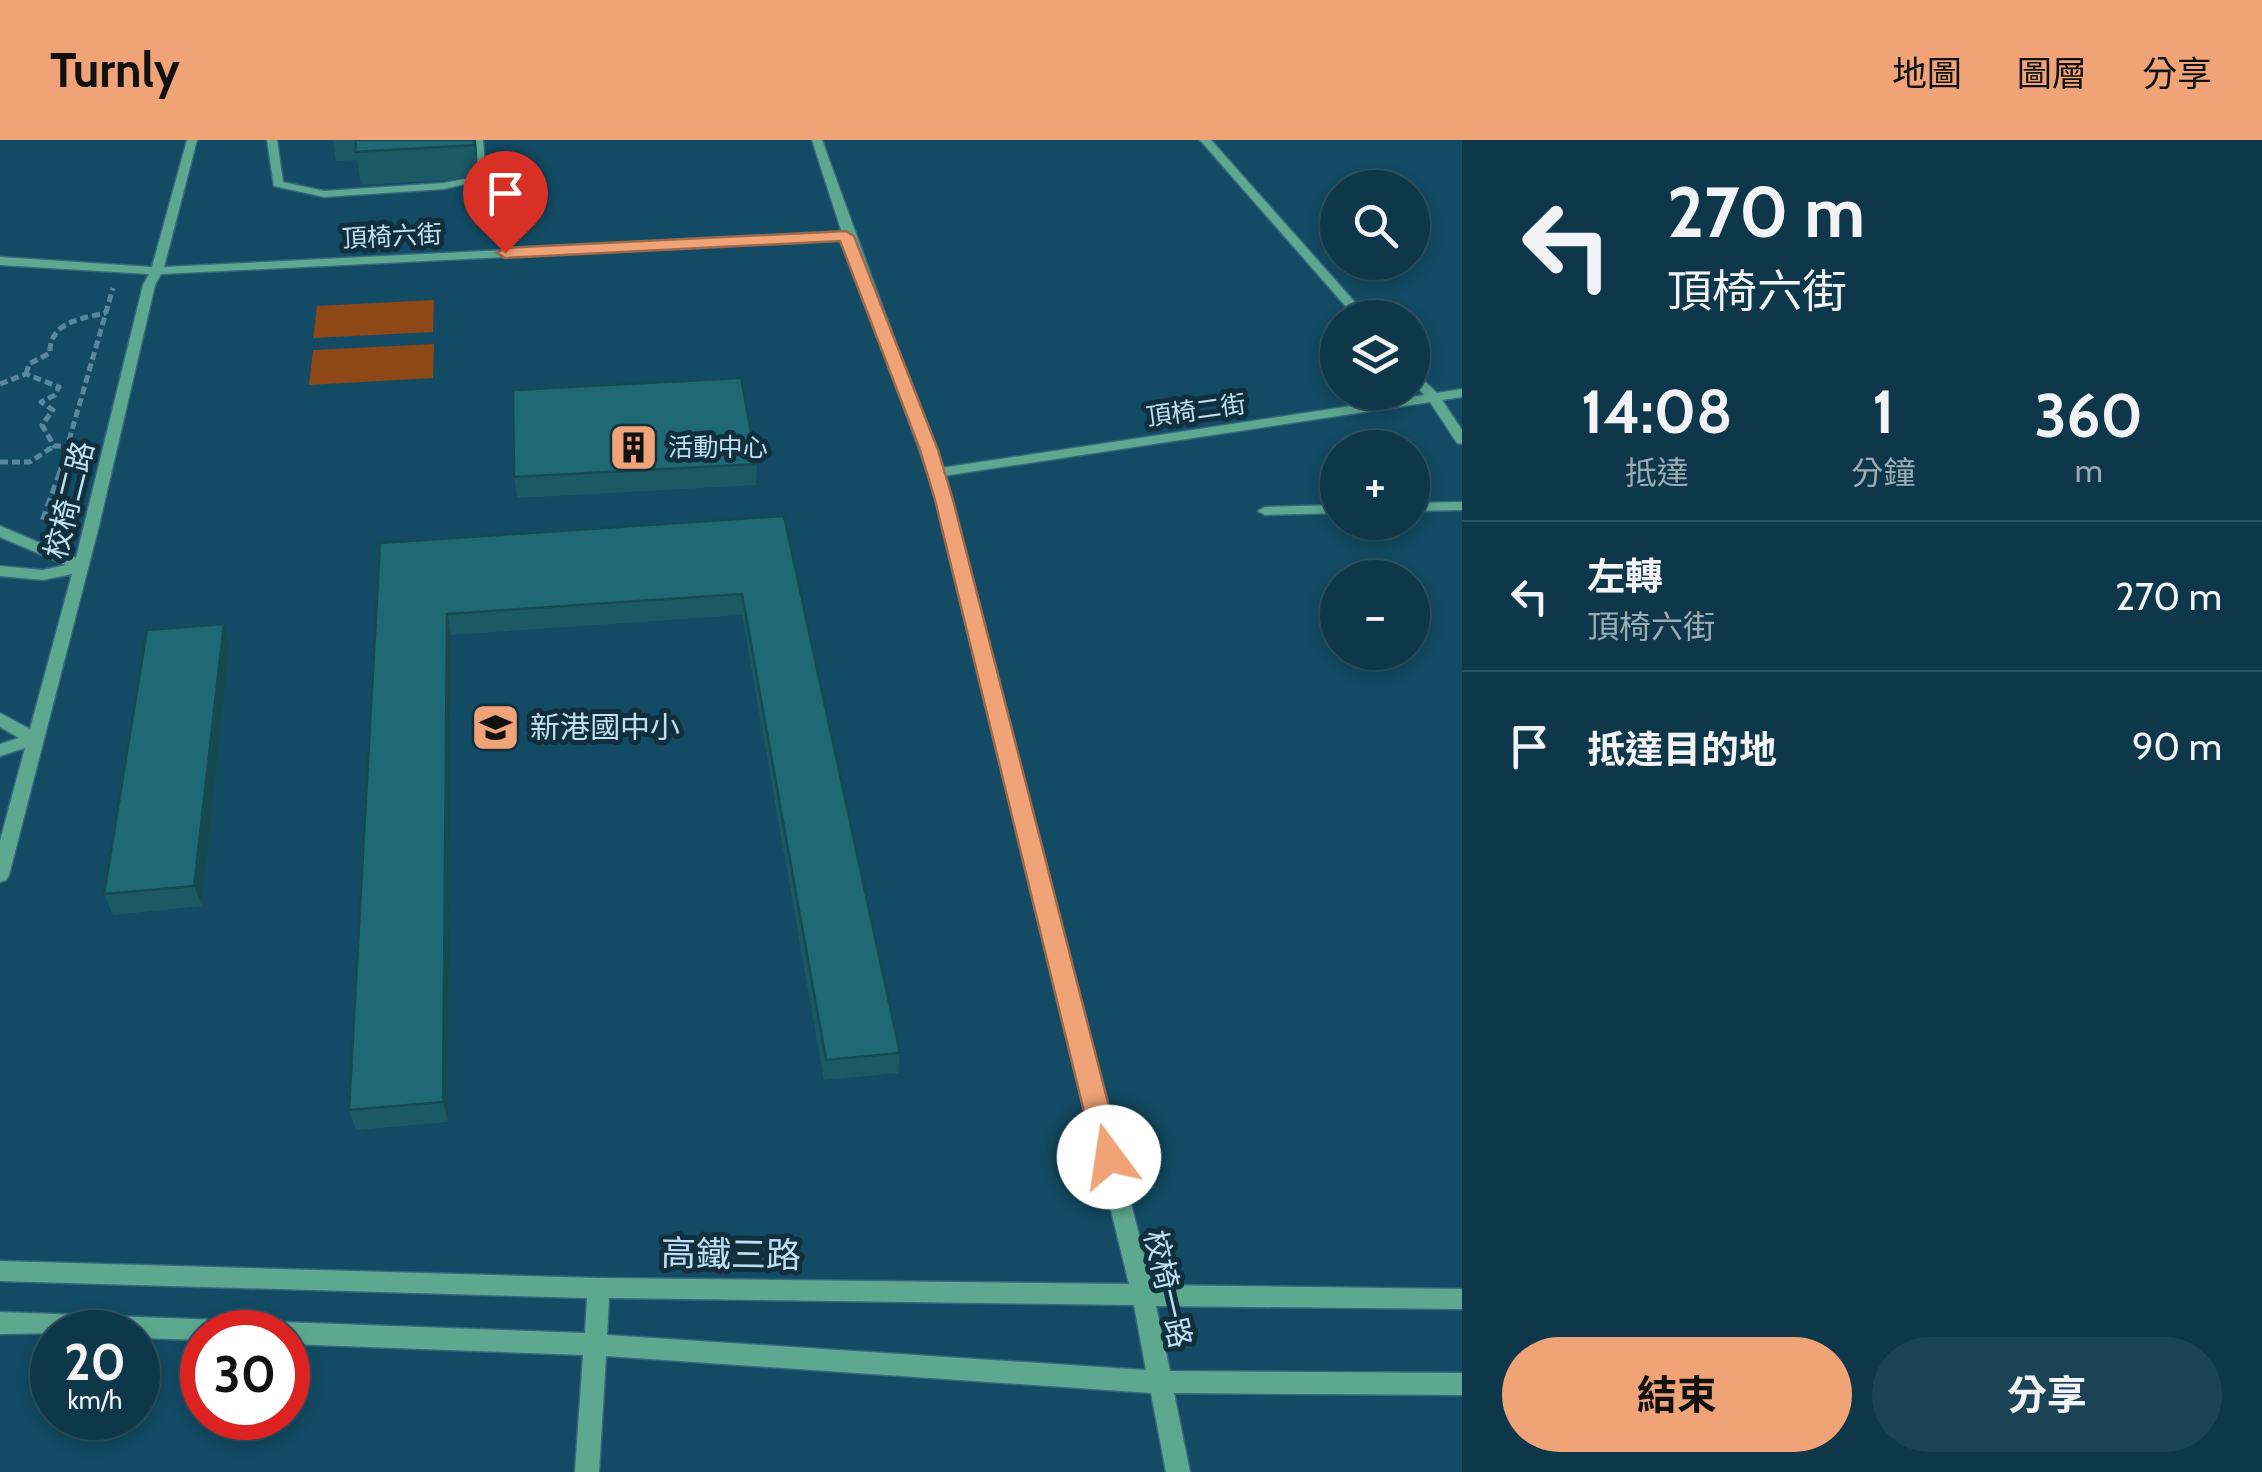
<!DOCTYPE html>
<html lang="zh-TW">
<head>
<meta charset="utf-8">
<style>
	body { margin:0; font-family:Cabin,"Noto Sans TC",sans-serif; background:#1c4354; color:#f1f3f6; height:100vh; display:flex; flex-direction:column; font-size:38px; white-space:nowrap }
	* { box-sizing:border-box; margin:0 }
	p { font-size:32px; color:#9bacb5 }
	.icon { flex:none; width:55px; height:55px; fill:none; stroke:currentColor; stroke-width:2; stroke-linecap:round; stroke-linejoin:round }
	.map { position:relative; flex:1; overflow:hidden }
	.panel { display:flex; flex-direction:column; background:#0e384a; width:800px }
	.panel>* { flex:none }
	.guide { background:#0e384a; color:#f1f3f6; overflow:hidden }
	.fabs { position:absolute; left:1320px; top:30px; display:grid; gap:20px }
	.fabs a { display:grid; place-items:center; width:110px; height:110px; border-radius:50%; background:#0e384a; box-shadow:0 5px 15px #0003,0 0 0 2px #2e5262; font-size:50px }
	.speed { position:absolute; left:30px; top:1170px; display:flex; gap:20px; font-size:50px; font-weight:700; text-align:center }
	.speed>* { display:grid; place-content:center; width:130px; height:130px; border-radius:50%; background:#0e384a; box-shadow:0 5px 15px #0003,0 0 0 2px #2e5262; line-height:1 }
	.speed small { font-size:25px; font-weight:400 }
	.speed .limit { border:15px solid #d22; background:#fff; color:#111 }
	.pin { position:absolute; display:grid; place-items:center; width:85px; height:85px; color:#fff; margin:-102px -42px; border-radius:50% 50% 50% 0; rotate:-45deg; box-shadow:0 0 10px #0007 }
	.pin .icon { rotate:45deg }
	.me { position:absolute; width:110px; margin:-55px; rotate:346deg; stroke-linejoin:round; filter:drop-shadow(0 0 8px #0008) }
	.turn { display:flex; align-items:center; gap:35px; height:210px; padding:0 40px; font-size:45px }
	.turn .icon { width:130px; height:130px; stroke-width:2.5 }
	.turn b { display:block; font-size:70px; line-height:85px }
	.eta { display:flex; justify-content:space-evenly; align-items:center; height:170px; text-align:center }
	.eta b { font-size:60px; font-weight:700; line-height:70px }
	.cta { display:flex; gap:20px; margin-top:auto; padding:20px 40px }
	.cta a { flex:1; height:115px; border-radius:60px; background:#efa377; color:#111; font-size:40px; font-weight:700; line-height:115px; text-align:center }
	.cta a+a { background:#1c4354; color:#f1f3f6 }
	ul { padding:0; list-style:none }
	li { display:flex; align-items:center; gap:30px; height:150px; padding:0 40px; border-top:2px solid #2e5262 }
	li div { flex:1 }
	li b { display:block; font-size:38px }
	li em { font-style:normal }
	header { display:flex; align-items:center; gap:60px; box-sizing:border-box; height:140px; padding:0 50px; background:#efa377; color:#111 }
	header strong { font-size:48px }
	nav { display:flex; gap:55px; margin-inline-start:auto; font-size:35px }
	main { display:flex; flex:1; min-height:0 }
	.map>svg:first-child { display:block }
	.green { fill:#8e4818 }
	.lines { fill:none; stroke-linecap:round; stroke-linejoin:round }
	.minor-casing { stroke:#346980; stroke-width:3 }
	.path-far1 { stroke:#59889e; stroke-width:5; stroke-dasharray:8 4; stroke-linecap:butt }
	.path { stroke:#59889e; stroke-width:6; stroke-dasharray:9 5; stroke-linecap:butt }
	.minor { fill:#5fa890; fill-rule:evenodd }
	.wall { fill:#1b5a65 }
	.shaded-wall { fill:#164a52 }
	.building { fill:#1f6975; stroke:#164a52; stroke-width:2.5 }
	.route { fill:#efa377; stroke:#9b6a4d; stroke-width:2.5 }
	.labels { text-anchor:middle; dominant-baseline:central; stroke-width:10; stroke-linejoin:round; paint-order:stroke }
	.far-street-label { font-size:25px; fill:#bee0f2; stroke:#112f3d }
	.far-poi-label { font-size:25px; fill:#bee0f2; stroke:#112f3d; text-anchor:start }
	.street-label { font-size:30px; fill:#bee0f2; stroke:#112f3d }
	.poi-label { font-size:30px; fill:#bee0f2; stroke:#112f3d; text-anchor:start }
	.near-street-label { font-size:35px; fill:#bee0f2; stroke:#112f3d }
</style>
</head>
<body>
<header>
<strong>Turnly</strong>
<nav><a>地圖</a><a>圖層</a><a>分享</a></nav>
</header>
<main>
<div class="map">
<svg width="1462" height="1332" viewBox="0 0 1462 1332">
	<rect width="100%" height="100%" fill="#124b63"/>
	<!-- green -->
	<g class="green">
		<path d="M434,160L433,192L313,198L317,166Z"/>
		<path d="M434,204L433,238L309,245L313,210Z"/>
	</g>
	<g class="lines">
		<defs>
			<g id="minor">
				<path d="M187,0H197L164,127L842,93L812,0H822L941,328L1424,255L1412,242V229L1437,253L1462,249V257L1442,260L1462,290V304L1457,303L1430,262L943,336L1152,1145L1462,1149V1169L1156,1166L1170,1231L1462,1233V1255L1174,1253L1190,1332H1166L1151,1253L606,1216L599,1332H575L583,1215L288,1204V1192H202V1200L138,1198V1192L0,1194V1172L585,1193L587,1158L0,1141V1121L599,1138L1129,1144L937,360L845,100L161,134L155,145L99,386L9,735L6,740L0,742V701L25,608L0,616V604L19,598L0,587V573L30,589L72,434L43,440L0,436V426L43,430L66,425L0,397V386L76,418L143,145L149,134L0,125V117L152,127ZM609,1158L1134,1165L1146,1230L607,1195Z"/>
				<path d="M267,0H277L283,42L324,51L444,43L474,37L473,0H483L486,39L444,49L324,57L274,46Z"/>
				<path d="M1200,0H1211L1369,178H1356Z"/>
				<path d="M1462,362V370L1412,371V363Z"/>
				<path d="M1338,365V373L1265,375L1258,371L1265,367Z"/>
			</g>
		</defs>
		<!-- minor casing -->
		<use href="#minor" class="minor-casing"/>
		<!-- path-far1 -->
		<g class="path-far1">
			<path d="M26,234L29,224L50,213C49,182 82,178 106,173"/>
			<path d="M0,244L26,234L59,247L55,255L41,262L53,270L42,285L54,306H67"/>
			<path d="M0,322H30L54,306"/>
			<path d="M59,335L113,148"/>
		</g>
		<!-- path -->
		<path class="path" d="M43,380L60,333"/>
		<!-- minor -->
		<use href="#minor" class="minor"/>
	</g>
	<!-- wall -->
	<g class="wall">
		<path d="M333,0H476L478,38L361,45L357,20L336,21Z"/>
		<path d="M757,324L756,345L517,358L514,337Z"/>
		<path d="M784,376L900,913L898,933L824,940L742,475L451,495L448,982L356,990L349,970L380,403Z"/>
		<path d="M224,484L230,505L202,766L113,775L104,754Z"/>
	</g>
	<!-- shaded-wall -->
	<g class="shaded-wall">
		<path d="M474,0H476L477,13L478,38Z"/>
		<path d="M447,474L451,495L448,982L443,962Z"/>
		<path d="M224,484L230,505L202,766L194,746Z"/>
	</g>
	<!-- building -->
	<g class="building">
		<path d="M356,0H474V5L355,12Z"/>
		<path d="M741,238L757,324L514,337L513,250Z"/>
		<path d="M784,376L900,913L826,920L742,454L447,474L443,962L349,970L380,403Z"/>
		<path d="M224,484L194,746L104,754L147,490Z"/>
	</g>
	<!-- route -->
	<path class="route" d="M846,91L854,96L938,310L953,360L1122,1017L1118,1026L1109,1029L1099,1026L1095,1017L935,360L920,310L840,101L505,118L497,113L505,108Z"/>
	<!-- icons -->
	<defs>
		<symbol id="building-square" viewBox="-11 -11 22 22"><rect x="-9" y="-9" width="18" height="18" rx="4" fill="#efa377" stroke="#112f3d"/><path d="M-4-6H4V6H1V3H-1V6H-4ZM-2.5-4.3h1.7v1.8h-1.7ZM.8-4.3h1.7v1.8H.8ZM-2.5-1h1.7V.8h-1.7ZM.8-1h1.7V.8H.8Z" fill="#111"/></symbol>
		<symbol id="school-square" viewBox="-11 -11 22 22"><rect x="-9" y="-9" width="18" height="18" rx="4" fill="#efa377" stroke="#112f3d"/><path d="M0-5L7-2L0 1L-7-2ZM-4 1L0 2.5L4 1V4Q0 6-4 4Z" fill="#111"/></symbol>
	</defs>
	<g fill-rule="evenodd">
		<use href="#building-square" x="606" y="280" width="55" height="55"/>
		<use href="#school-square" x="468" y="560" width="55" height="55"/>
	</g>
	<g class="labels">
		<!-- far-street labels -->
		<g class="far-street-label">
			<text transform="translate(392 96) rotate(-3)">頂椅六街</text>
			<text transform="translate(1196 270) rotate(-8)">頂椅二街</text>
		</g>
		<!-- far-poi labels -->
		<g class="far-poi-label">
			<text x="668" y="307">活動中心</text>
		</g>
		<!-- street labels -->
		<g class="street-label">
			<text transform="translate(69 360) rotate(-76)">校椅二路</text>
			<text transform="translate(1168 1149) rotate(77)">校椅一路</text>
		</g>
		<!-- poi labels -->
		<g class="poi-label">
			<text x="530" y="587">新港國中小</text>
		</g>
		<!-- near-street labels -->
		<g class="near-street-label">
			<text transform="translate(731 1114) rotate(1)">高鐵三路</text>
		</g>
	</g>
</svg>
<div class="fabs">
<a><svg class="icon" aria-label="search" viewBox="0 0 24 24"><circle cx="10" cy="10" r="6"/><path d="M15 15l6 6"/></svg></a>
<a><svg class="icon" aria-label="layers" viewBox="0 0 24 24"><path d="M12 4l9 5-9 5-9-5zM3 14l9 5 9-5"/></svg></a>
<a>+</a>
<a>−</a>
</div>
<div class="speed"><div>20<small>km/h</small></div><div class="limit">30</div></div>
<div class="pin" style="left:505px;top:113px;background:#d93025"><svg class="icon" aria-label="arrive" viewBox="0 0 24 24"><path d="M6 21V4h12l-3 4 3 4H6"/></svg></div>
<svg class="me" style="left:1109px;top:1017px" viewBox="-20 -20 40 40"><circle r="19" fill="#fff"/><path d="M0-13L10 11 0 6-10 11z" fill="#efa377"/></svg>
</div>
<section class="panel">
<div class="guide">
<div class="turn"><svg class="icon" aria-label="left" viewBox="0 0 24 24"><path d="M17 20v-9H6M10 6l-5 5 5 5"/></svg><div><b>270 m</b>頂椅六街</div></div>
</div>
<div class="eta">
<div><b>14:08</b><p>抵達</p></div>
<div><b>1</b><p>分鐘</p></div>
<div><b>360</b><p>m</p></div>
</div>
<ul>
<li><svg class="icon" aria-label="left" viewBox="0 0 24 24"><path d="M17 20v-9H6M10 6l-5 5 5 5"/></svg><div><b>左轉</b><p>頂椅六街</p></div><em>270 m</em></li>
<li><svg class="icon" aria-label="arrive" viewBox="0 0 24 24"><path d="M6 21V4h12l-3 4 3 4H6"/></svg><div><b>抵達目的地</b></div><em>90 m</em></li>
</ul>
<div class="cta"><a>結束</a><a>分享</a></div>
</section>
</main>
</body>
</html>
